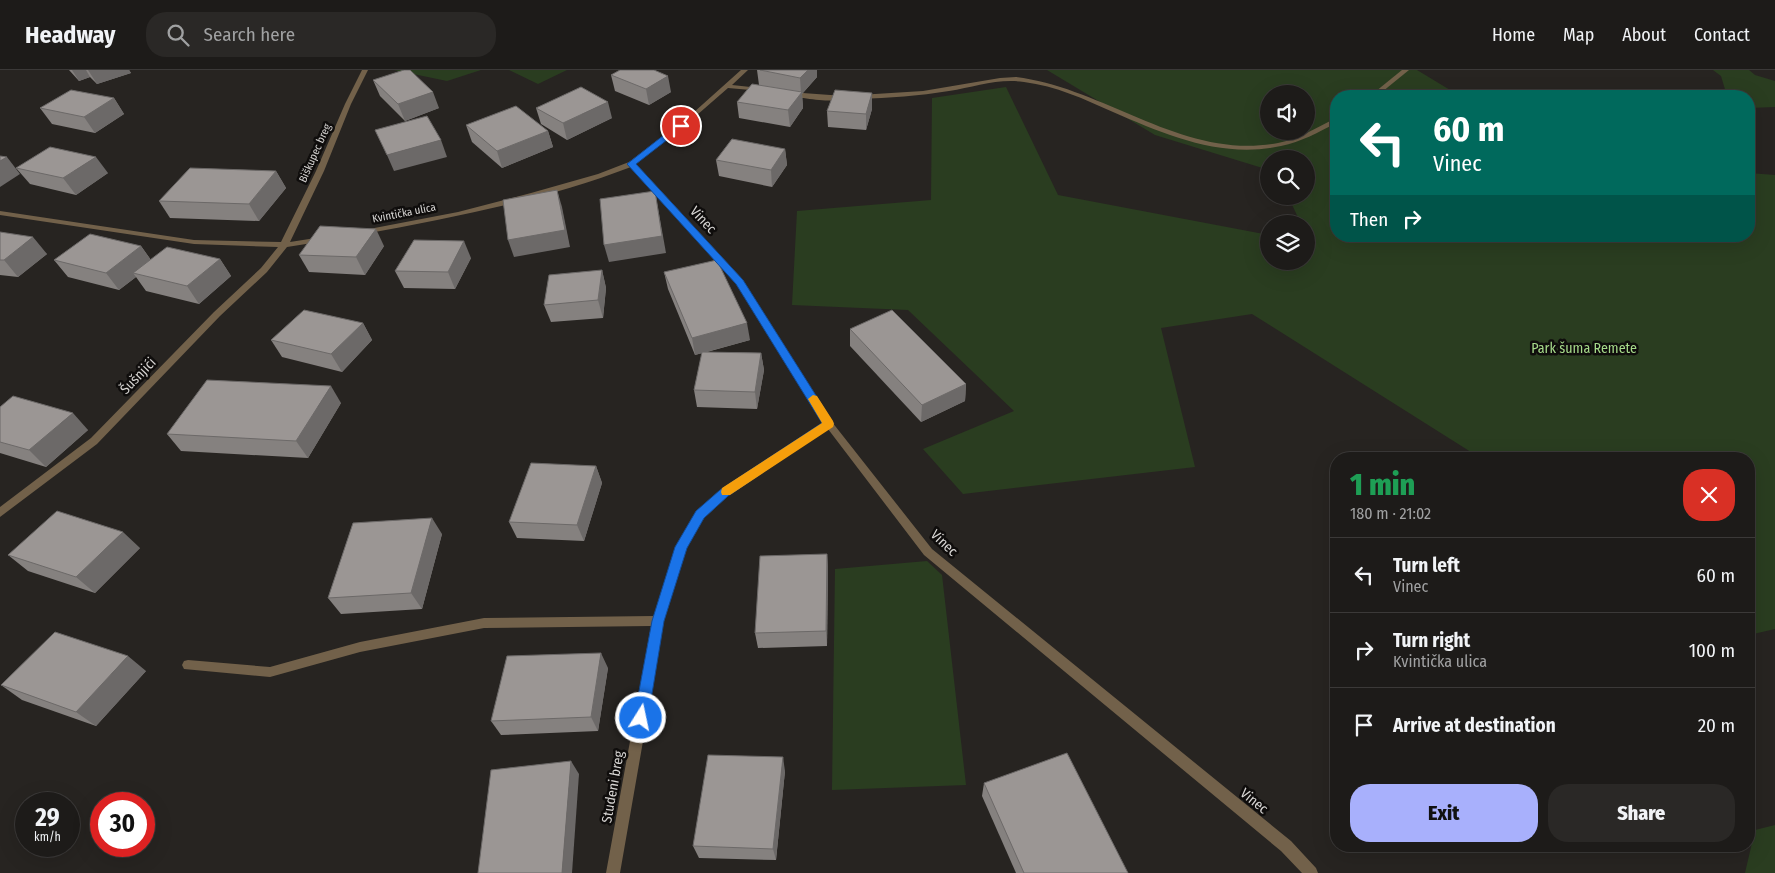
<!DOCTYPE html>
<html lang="en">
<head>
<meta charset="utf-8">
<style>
	body { margin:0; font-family:"Fira Sans Condensed",sans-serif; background:#2a2826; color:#f1f3f6; height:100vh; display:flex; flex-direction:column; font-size:19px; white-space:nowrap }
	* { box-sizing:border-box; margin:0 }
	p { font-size:16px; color:#a0a1a2 }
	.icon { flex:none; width:28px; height:28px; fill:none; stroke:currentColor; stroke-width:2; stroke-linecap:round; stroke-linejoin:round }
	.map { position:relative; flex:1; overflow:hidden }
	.side { position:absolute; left:1330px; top:382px; width:425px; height:400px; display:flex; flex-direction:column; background:#1d1b19; border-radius:20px; box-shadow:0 5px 20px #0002,0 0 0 1px #3b3938 }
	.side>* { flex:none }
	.banner { position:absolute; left:1330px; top:20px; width:425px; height:152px; border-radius:20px; box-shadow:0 5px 20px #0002,0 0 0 1px #3b3938; background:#00695c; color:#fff; overflow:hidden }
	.fabs { position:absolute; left:1260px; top:15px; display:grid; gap:10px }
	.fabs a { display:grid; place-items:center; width:55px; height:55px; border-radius:50%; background:#1d1b19; box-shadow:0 5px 20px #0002,0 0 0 1px #3b3938; font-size:25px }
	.speed { position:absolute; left:15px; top:722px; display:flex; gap:10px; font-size:25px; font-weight:700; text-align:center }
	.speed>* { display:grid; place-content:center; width:65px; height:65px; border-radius:50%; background:#1d1b19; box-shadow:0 5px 20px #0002,0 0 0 1px #3b3938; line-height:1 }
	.speed small { font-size:12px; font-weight:400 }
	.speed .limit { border:8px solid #d22; background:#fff; color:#111 }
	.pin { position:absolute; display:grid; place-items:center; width:42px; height:42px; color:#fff; margin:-21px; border:2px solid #fff; border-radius:50%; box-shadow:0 1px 5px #0007 }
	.me { position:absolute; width:55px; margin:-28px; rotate:10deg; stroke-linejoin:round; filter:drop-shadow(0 0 4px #0008) }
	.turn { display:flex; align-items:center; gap:18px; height:105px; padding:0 20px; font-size:22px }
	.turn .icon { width:65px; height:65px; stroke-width:2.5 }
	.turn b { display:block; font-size:35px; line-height:42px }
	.then { display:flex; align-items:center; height:48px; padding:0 20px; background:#0003; gap:10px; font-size:19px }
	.round { display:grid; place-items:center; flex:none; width:52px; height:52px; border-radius:20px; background:#2a2826 }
	.head { display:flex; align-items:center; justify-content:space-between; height:85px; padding:0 20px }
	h1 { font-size:30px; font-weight:800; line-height:38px; color:#1e9e55 }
	.cta { display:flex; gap:10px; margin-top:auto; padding:10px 20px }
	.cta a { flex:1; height:58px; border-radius:20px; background:#a8b0fc; color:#111; font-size:20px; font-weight:800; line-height:58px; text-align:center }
	.cta a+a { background:#2a2826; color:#f1f3f6 }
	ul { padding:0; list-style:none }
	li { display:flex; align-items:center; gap:15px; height:75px; padding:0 20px; border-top:1px solid #3b3938 }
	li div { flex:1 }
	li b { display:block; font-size:19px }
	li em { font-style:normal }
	header { display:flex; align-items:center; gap:30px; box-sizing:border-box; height:70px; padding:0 25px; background:#1d1b19; border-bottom:1px solid #3b3938 }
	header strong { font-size:24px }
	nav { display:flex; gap:28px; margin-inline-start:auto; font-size:18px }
	.search { width:350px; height:45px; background:#2a2826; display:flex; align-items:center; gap:12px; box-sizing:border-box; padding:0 18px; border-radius:20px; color:#a0a1a2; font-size:19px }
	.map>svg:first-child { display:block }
	.green { fill:#2a3d20; fill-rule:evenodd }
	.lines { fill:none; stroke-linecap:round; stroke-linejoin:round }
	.street { fill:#72614a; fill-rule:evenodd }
	.wall { fill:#85817f }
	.shaded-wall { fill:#6c6968 }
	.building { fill:#9b9694; stroke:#6c6968 }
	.route { fill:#1a73e8; stroke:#114b97 }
	.slow { fill:#f59e0b }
	.labels { text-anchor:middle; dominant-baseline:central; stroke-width:5; stroke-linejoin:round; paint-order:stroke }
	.far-street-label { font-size:11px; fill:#d7d5d3; stroke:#0f0d0c }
	.street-label { font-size:14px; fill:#d7d5d3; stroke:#0f0d0c }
	.park-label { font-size:14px; fill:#a6da8a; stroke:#0f0d0c }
</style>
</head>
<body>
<header>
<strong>Headway</strong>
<div class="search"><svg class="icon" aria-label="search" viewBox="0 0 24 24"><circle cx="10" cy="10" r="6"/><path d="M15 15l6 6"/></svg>Search here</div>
<nav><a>Home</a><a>Map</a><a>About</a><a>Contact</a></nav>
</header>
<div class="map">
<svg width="1775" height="803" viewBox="0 0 1775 803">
	<rect width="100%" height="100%" fill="#272421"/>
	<!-- green -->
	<g class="green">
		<path d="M394,0H481L447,11Z"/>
		<path d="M509,0H567L538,14Z"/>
		<path d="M1047,0H1417L1460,26H1336V166H1749V103L1775,105V559L1749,565V389H1482L1252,244L1161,258L1195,397L963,424L923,379L1014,341L908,240L792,235L797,141L931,130L932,28L1006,17L1058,125L1269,165V191H1306V172H1309L1306,166V154H1301L1288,126H1306V89H1269V100L1155,65ZM1269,24H1306V61H1269Z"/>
		<path d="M1713,0H1749L1755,5L1775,11V37L1749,38V26H1727L1721,6Z"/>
		<path d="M927,491L942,505L966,715L832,720L835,499Z"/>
		<path d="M1775,755V803H1745L1755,760Z"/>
	</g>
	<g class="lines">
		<!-- street -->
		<g class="street">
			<path d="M362,0H368L351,34L324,101L290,172L322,167L326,169L325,171L287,177L267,202L220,246L97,374L0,447V437L91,368L214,242L261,198L278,177L194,174L0,145V141L194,170L281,172L316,101L345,34Z"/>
			<path d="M741,0H748L732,15L760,18L763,20L762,21L728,18L697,45L636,94L743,210L832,352L932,479L1291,771L1316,798L1318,803H1302L1281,781L924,485L828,359L728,426L704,448L686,478L664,551L620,803H606L651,556L484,558L360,582L270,607L184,599L182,595L184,591L188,590L270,597L360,572L484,548L654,546L676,477L696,442L720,420L823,353L737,214L631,97C545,130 454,147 364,164L360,162L364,160L458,142L531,123L598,104L629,92L693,43Z"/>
			<path d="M1402,0H1409L1377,26H1370Z"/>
			<path d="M1016,7C1106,18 1184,91 1278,73C1298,69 1316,58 1334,49L1336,48V53C1319,62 1301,72 1281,76C1222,89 1166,65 1113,42C1084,29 1056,16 1024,12C999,8 974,17 949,21C919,26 889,28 859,29L856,27L859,25L923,21L1000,8Z"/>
			<path d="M789,22L844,26L847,28C837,34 799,28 787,25V23Z"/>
		</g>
	</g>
	<!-- wall -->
	<g class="wall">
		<path d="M69,0H129L131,3L97,14L90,7L79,11Z"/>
		<path d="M757,0H817V7L802,24L803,38L790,57L739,48L737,32L759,15Z"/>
		<path d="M611,5L671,22L649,35L615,21Z"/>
		<path d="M373,10L439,38L405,51L380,26Z"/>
		<path d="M114,28L124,44L95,63L52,54L40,38Z"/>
		<path d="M536,38L612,48L567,70L541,54Z"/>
		<path d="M872,39L866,60L828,57L827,41Z"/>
		<path d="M466,55L548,61L553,77L502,98L472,72Z"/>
		<path d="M785,79L787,95L772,117L719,106L716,90Z"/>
		<path d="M16,98L108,103L76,125L30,114Z"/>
		<path d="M276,101L286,118L259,151L170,148L159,131Z"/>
		<path d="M0,162L47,184L18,207L0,205Z"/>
		<path d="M141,176L151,190L220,189L231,206L199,234L146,221L136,207L119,220L68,207L54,190Z"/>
		<path d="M384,176L365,205L309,202L299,185Z"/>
		<path d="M471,188L455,219L404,218L395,201Z"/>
		<path d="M602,200L606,218L603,248L551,252L544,235Z"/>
		<path d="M664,202L750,270L707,282L761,283L764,300L757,339L697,337L694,320L702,283L695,285L668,219Z"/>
		<path d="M363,253L372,270L342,302L282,287L271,270Z"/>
		<path d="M850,259L966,314L965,331L921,352L850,276Z"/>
		<path d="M341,333L308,388L181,381L167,364Z"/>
		<path d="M0,337L88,360L46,397L0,383Z"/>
		<path d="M596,396L602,413L584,471L517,468L509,452Z"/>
		<path d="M442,464L422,539L341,544L328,528Z"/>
		<path d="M140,478L95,523L28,501L8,485Z"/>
		<path d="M827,484L828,500L827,576L758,578L755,563Z"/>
		<path d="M608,598L598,661L501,665L491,651Z"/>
		<path d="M146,601L96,656L22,630L1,615Z"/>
		<path d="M785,701L776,790L699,788L693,776Z"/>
		<path d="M984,713L1128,803H1016L982,726Z"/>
	</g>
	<!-- shaded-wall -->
	<g class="shaded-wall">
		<path d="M72,0H86L90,7L79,11Z"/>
		<path d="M88,0H129L131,3L97,14Z"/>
		<path d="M808,0H817V7L802,24L803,38L790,57L788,40L801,23L800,8Z"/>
		<path d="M668,6L671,22L649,35L646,19Z"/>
		<path d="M433,22L439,38L405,51L398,34Z"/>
		<path d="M872,23V39L866,60V44Z"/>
		<path d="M114,28L124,44L95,63L84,47Z"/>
		<path d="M608,32L612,48L567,70L563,53Z"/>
		<path d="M548,61L553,77L502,98L497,81Z"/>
		<path d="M441,70L447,87L394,101L387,85Z"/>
		<path d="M785,79L787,95L772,117L771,100Z"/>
		<path d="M7,87L20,104L0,117V91Z"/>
		<path d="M96,87L108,103L76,125L63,108Z"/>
		<path d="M276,101L286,118L259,151L249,134Z"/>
		<path d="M557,120L562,137L570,177L514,187L508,170Z"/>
		<path d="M655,121L666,183L609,192L604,175Z"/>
		<path d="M376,159L384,176L365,205L356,187Z"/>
		<path d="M33,167L47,184L18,207L4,190Z"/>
		<path d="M464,171L471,188L455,219L448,202Z"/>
		<path d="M141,176L153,193L133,203L136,207L119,220L106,203Z"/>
		<path d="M220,189L231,206L199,234L187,216Z"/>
		<path d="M602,200L606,218L603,248L598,230Z"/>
		<path d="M363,253L372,270L342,302L331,284Z"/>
		<path d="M747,253L750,270L695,285L692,268Z"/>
		<path d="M761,283L764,300L757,339L755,322Z"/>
		<path d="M966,314L965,331L921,352L922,335Z"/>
		<path d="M331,316L341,333L308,388L296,371Z"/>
		<path d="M73,343L88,360L46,397L29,380Z"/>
		<path d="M596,396L602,413L584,471L577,455Z"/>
		<path d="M432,448L442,464L422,539L411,523Z"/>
		<path d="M123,462L140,478L95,523L76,507Z"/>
		<path d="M827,484L828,500L827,576L826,561Z"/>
		<path d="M601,583L608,598L598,661L591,647Z"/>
		<path d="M128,586L146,601L96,656L76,642Z"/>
		<path d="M783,687L785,701L776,790L773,779Z"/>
		<path d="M571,691L579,704L572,803H562Z"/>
	</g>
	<!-- building -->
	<g class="building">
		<path d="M404,0H410L433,22L398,34L373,10Z"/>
		<path d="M620,0H654L668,6L646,19L611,5Z"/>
		<path d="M760,0H808L800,8Z"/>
		<path d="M752,14L802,22L788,40L737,32Z"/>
		<path d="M581,17L608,32L563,53L536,38Z"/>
		<path d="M71,20L114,28L84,47L40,38Z"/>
		<path d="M835,20L872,23L866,44L827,41Z"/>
		<path d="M516,36L548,61L497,81L466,55Z"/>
		<path d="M427,46L441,70L387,85L375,60Z"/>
		<path d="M732,69L785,79L771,100L716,90Z"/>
		<path d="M50,77L96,87L63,108L16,98Z"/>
		<path d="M0,86L7,87L0,91Z"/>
		<path d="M190,98L276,101L249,134L159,131Z"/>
		<path d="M557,120L565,160L508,170L503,130Z"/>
		<path d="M655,121L662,166L604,175L600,129Z"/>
		<path d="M320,156L376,159L356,187L299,185Z"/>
		<path d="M0,162L33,167L4,190H0Z"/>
		<path d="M90,164L141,176L106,203L54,190Z"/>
		<path d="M414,170L464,171L448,202L395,201Z"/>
		<path d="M167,177L220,189L187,216L133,203Z"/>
		<path d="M717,190L747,253L692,268L664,202Z"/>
		<path d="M602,200L598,230L544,235L549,205Z"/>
		<path d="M304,240L363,253L331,284L271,270Z"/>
		<path d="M892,240L966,314L922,335L850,259Z"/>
		<path d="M702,282L761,283L755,322L694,320Z"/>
		<path d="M207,310L331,316L296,371L167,364Z"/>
		<path d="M13,326L73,343L29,380L0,372V337Z"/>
		<path d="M531,393L596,396L577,455L509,452Z"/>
		<path d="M57,441L123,462L76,507L8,485Z"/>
		<path d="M432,448L411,523L328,528L353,453Z"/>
		<path d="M827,484L826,561L755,563L760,486Z"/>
		<path d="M55,562L128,586L76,642L1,615Z"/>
		<path d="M601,583L591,647L491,651L507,586Z"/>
		<path d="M1067,683L1128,803H1024L984,713Z"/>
		<path d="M708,685L783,687L773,779L693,776Z"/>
		<path d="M571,691L562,803H478L491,700Z"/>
	</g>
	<!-- route -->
	<path class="route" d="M678,54L685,56L636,94L743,210L834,354L728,426L704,448L687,478L664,551L648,648L646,652L641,654L636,652L634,648L652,551L675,477L696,441L720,420L822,353L736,214L627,94Z"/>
	<!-- slow -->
	<path class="slow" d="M813,325L817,326L833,351L834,354L833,357L730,425H722L721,422L722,418L822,353L808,329Z"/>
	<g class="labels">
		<!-- far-street labels -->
		<g class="far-street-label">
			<text transform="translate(315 83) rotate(-66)">Biškupec breg</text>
			<text transform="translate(404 143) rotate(-11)">Kvintička ulica</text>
		</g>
		<!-- street labels -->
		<g class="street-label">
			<text transform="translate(703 150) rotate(47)">Vinec</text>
			<text transform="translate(138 306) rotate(-46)">Šušnjići</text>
			<text transform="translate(944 473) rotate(44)">Vinec</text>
			<text transform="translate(613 717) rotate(-80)">Studeni breg</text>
			<text transform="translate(1254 731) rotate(39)">Vinec</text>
		</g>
		<!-- park labels -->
		<g class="park-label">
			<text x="1584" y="278">Park šuma Remete</text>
		</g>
	</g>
</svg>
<div class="fabs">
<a><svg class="icon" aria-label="sound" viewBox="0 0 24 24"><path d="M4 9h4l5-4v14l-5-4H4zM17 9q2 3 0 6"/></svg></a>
<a><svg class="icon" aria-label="search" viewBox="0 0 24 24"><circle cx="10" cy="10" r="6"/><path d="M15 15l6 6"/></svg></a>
<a><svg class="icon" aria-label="layers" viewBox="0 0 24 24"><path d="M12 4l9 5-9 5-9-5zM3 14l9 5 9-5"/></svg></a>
</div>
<div class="speed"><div>29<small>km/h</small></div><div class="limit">30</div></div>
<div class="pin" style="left:681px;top:56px;background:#d93025"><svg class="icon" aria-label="arrive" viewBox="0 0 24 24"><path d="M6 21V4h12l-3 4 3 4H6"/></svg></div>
<svg class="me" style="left:641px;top:648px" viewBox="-20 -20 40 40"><circle r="17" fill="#1a73e8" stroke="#fff" stroke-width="3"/><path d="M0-11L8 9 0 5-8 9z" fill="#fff"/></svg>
<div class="banner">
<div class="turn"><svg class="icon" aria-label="left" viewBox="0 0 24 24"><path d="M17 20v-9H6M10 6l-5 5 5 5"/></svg><div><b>60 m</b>Vinec</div></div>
<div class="then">Then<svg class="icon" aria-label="right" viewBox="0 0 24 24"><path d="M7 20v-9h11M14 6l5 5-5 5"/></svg></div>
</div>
<section class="side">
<div class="head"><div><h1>1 min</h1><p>180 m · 21:02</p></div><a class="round" style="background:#d93025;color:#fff"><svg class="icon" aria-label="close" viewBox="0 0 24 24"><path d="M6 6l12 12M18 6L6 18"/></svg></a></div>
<ul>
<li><svg class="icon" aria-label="left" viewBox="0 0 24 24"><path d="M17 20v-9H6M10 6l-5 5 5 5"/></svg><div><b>Turn left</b><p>Vinec</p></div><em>60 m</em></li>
<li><svg class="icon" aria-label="right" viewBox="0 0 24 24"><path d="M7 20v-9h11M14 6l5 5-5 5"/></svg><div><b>Turn right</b><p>Kvintička ulica</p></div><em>100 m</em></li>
<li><svg class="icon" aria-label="arrive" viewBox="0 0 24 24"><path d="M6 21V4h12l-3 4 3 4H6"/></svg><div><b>Arrive at destination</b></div><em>20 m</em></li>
</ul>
<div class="cta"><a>Exit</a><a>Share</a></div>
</section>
</div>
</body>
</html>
